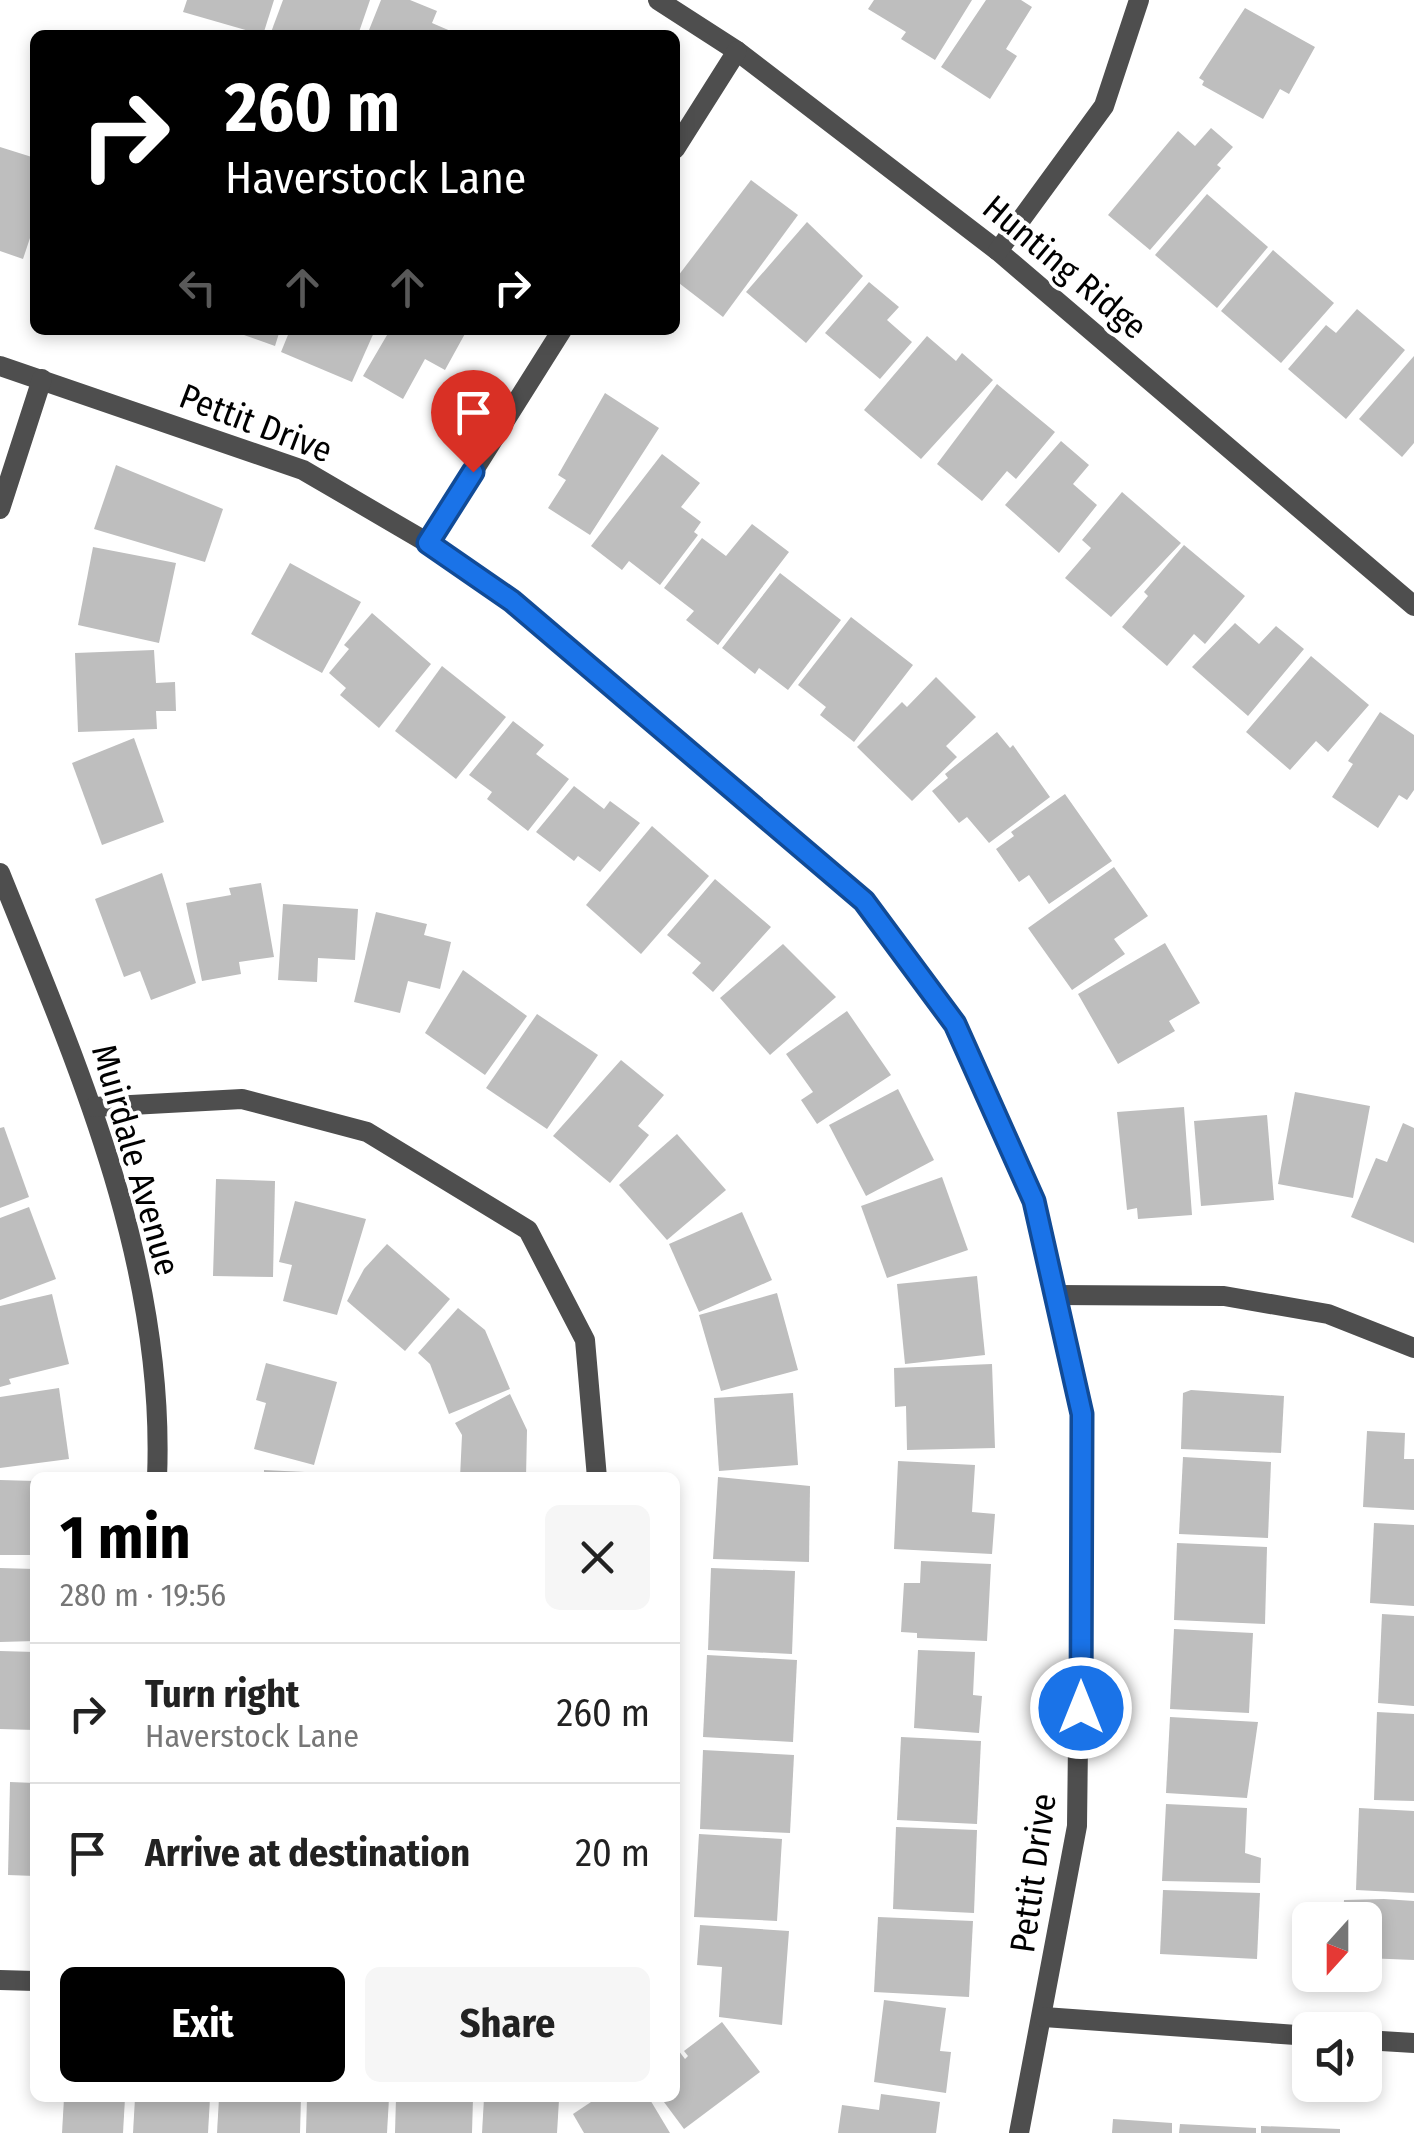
<!DOCTYPE html>
<html lang="en">
<head>
<meta charset="utf-8">
<style>
	body { margin:0; font-family:"Fira Sans Condensed",sans-serif; background:#f6f6f6; color:#222; height:100vh; display:flex; flex-direction:column; font-size:38px; white-space:nowrap }
	* { box-sizing:border-box; margin:0 }
	p { font-size:32px; color:#767676 }
	.icon { flex:none; width:55px; height:55px; fill:none; stroke:currentColor; stroke-width:2; stroke-linecap:round; stroke-linejoin:round }
	.map { position:relative; flex:1; overflow:hidden }
	.sheet { position:absolute; left:30px; top:1472px; width:650px; height:630px; display:flex; flex-direction:column; background:#fff; border-radius:15px; box-shadow:0 5px 15px #0003 }
	.sheet>* { flex:none }
	.top-card { position:absolute; left:30px; top:30px; width:650px; height:305px; border-radius:15px; box-shadow:0 5px 15px #0003; background:#000; color:#fff; overflow:hidden }
	.needle { width:65px; rotate:201deg }
	.tools { position:absolute; left:1292px; top:1902px; display:grid; gap:20px }
	.tools a { display:grid; place-items:center; width:90px; height:90px; border-radius:15px; background:#fff; box-shadow:0 5px 15px #0003; font-size:50px }
	.pin { position:absolute; display:grid; place-items:center; width:85px; height:85px; color:#fff; margin:-102px -42px; border-radius:50% 50% 50% 0; rotate:-45deg; box-shadow:0 0 10px #0007 }
	.pin .icon { rotate:45deg }
	.me { position:absolute; width:110px; margin:-55px; rotate:0deg; stroke-linejoin:round; filter:drop-shadow(0 0 8px #0008) }
	.turn { display:flex; align-items:center; gap:35px; height:210px; padding:0 30px; font-size:45px }
	.turn .icon { width:130px; height:130px; stroke-width:2.5 }
	.turn b { display:block; font-size:70px; line-height:85px }
	.lanes { display:flex; align-items:center; height:95px; padding:0 30px; background:#0003; justify-content:center; gap:50px; direction:ltr }
	.lanes .off { opacity:.35 }
	.round { display:grid; place-items:center; flex:none; width:105px; height:105px; border-radius:15px; background:#f6f6f6 }
	.head { display:flex; align-items:center; justify-content:space-between; height:170px; padding:0 30px }
	h1 { font-size:60px; font-weight:700; line-height:75px; color:#000 }
	.primary-button { display:flex; gap:20px; margin-top:auto; padding:20px 30px }
	.primary-button a { flex:1; height:115px; border-radius:15px; background:#000; color:#fff; font-size:40px; font-weight:700; line-height:115px; text-align:center }
	.primary-button a+a { background:#f6f6f6; color:#222 }
	ul { padding:0; list-style:none }
	li { display:flex; align-items:center; gap:30px; height:140px; padding:0 30px; border-top:2px solid #e0e0e0 }
	li div { flex:1 }
	li b { display:block; font-size:38px }
	li em { font-style:normal }
	.map>svg:first-child { display:block }
	.building { fill:#bebebe }
	.lines { fill:none; stroke-linecap:round; stroke-linejoin:round }
	.street { stroke:#4e4e4e; stroke-width:20 }
	.route-casing { stroke:#114b97; stroke-width:25 }
	.route { stroke:#1a73e8; stroke-width:18 }
	.labels { text-anchor:middle; dominant-baseline:central; stroke-width:8; stroke-linejoin:round; paint-order:stroke }
	.street-label { font-size:35px; fill:#000; stroke:#fff }
</style>
</head>
<body>
<div class="map">
<svg width="1414" height="2133" viewBox="0 0 1414 2133">
	<rect width="100%" height="100%" fill="#fff"/>
	<!-- building -->
	<g class="building">
		<path d="M187,0H274L263,35L183,12Z"/>
		<path d="M283,0H370L358,35H270Z"/>
		<path d="M381,0H410L437,11L432,23L460,35H367Z"/>
		<path d="M874,0H972L935,60L901,39L906,32L868,9Z"/>
		<path d="M986,0H1021L1032,7L1006,49L1017,56L990,99L941,67Z"/>
		<path d="M1245,8L1315,47L1289,94L1280,89L1263,119L1202,85L1204,81L1199,78Z"/>
		<path d="M1211,128L1233,147L1217,165L1221,168L1150,250L1108,215L1178,131L1195,146Z"/>
		<path d="M0,147L35,158V223L23,259L0,251Z"/>
		<path d="M751,180L798,215L723,317L675,280Z"/>
		<path d="M1207,194L1268,247L1217,308L1155,255Z"/>
		<path d="M807,222L863,276L806,343L746,292Z"/>
		<path d="M1273,250L1334,303L1281,363L1221,311Z"/>
		<path d="M869,282L899,307L887,320L912,342L880,379L825,333Z"/>
		<path d="M1357,309L1405,350L1346,419L1288,369L1326,325L1336,333Z"/>
		<path d="M230,330H280L275,346Z"/>
		<path d="M290,330H375L352,382L281,352Z"/>
		<path d="M390,330H467L445,370L425,359L403,399L363,376Z"/>
		<path d="M927,336L956,361L962,353L993,380L921,459L864,410Z"/>
		<path d="M1414,356V443L1402,457L1359,419Z"/>
		<path d="M997,384L1055,432L1016,479L1007,471L982,501L937,464Z"/>
		<path d="M605,393L659,428L590,535L548,508L566,480L558,475Z"/>
		<path d="M1061,441L1089,465L1073,484L1097,505L1059,553L1005,505Z"/>
		<path d="M662,454L700,483L681,507L701,522L694,532L698,535L660,585L629,561L622,570L591,546Z"/>
		<path d="M116,465L223,509L205,562L94,529Z"/>
		<path d="M1122,492L1181,543L1111,617L1065,578L1091,548L1082,540Z"/>
		<path d="M752,524L789,552L718,645L686,620L694,611L664,588L702,538L726,556Z"/>
		<path d="M1184,545L1245,596L1205,644L1194,634L1167,666L1122,627L1148,596L1144,592Z"/>
		<path d="M93,547L176,563L159,643L78,625Z"/>
		<path d="M290,563L361,602L322,673L251,634Z"/>
		<path d="M780,573L841,620L788,690L759,668L755,674L722,648Z"/>
		<path d="M372,613L431,664L379,728L340,695L346,688L329,673L349,649L344,645Z"/>
		<path d="M851,617L913,665L854,742L820,715L826,707L798,685Z"/>
		<path d="M1235,623L1259,644L1276,626L1304,649L1248,716L1192,667Z"/>
		<path d="M154,650L156,683L175,682L176,711H156L157,729L78,732L75,653Z"/>
		<path d="M1311,656L1369,705L1328,752L1316,741L1290,770L1246,732Z"/>
		<path d="M442,666L506,717L456,779L395,731Z"/>
		<path d="M936,677L976,717L946,746L957,757L912,801L857,747L902,702L907,707Z"/>
		<path d="M1380,712L1414,735V790L1407,800L1399,795L1378,828L1332,797L1353,764L1348,761Z"/>
		<path d="M513,721L544,745L536,754L569,779L528,831L487,799L492,792L469,775Z"/>
		<path d="M997,732L1010,748L1013,745L1050,797L989,843L967,817L959,823L932,791L948,778L945,774Z"/>
		<path d="M134,738L164,822L102,845L72,763Z"/>
		<path d="M574,786L604,809L610,801L640,823L600,872L578,856L574,861L536,832Z"/>
		<path d="M1065,794L1112,861L1049,904L1029,875L1019,882L996,849L1014,836L1011,832Z"/>
		<path d="M652,826L709,876L641,954L586,905Z"/>
		<path d="M1114,867L1148,916L1114,939L1125,954L1072,990L1028,928Z"/>
		<path d="M162,873L196,983L151,1000L140,971L124,977L95,899Z"/>
		<path d="M715,879L771,927L713,992L692,973L701,963L667,935Z"/>
		<path d="M261,883L274,957L239,962L241,974L202,981L186,903L231,895L229,888Z"/>
		<path d="M283,904L358,909L355,960L318,958L317,982L278,980Z"/>
		<path d="M376,912L427,924L424,935L451,942L440,989L408,981L400,1013L354,1002Z"/>
		<path d="M1165,943L1200,1003L1169,1021L1175,1031L1118,1064L1078,994Z"/>
		<path d="M783,944L836,997L770,1055L720,998Z"/>
		<path d="M463,970L527,1016L485,1075L425,1033Z"/>
		<path d="M847,1011L891,1075L817,1124L801,1100L813,1092L786,1054Z"/>
		<path d="M537,1014L598,1055L547,1129L486,1088Z"/>
		<path d="M621,1060L664,1095L638,1126L649,1135L610,1183L553,1136Z"/>
		<path d="M898,1089L934,1160L866,1196L829,1125Z"/>
		<path d="M1295,1092L1370,1106L1353,1198L1278,1184Z"/>
		<path d="M1184,1107L1192,1215L1138,1219L1137,1208L1127,1210L1117,1112Z"/>
		<path d="M1267,1115L1274,1200L1201,1206L1194,1121Z"/>
		<path d="M1403,1123L1414,1128V1243L1351,1217L1376,1158L1387,1162Z"/>
		<path d="M4,1127L29,1197L0,1208V1128Z"/>
		<path d="M677,1134L726,1190L667,1240L619,1185Z"/>
		<path d="M942,1177L968,1250L887,1278L861,1206Z"/>
		<path d="M216,1179L275,1181L273,1277L213,1276Z"/>
		<path d="M295,1201L366,1219L337,1315L283,1301L292,1265L279,1262Z"/>
		<path d="M29,1207L56,1279L0,1300V1218Z"/>
		<path d="M742,1212L772,1280L699,1312L669,1244Z"/>
		<path d="M387,1244L450,1299L405,1351L347,1301L364,1269Z"/>
		<path d="M977,1276L985,1355L905,1364L897,1284Z"/>
		<path d="M777,1293L798,1370L721,1391L699,1315Z"/>
		<path d="M52,1294L69,1364L9,1379L11,1384L0,1387V1306Z"/>
		<path d="M458,1308L485,1330L510,1389L449,1414L430,1364L418,1353Z"/>
		<path d="M266,1363L337,1382L314,1465L254,1449L266,1403L256,1400Z"/>
		<path d="M992,1364L995,1448L907,1450L906,1406L895,1407L894,1368Z"/>
		<path d="M59,1388L69,1459L0,1468V1397Z"/>
		<path d="M1191,1390L1284,1396L1281,1453L1181,1449L1183,1393Z"/>
		<path d="M793,1393L798,1465L719,1471L714,1398Z"/>
		<path d="M510,1394L527,1430L526,1478H460L462,1435L455,1423Z"/>
		<path d="M1367,1431L1405,1433L1404,1459H1414V1510L1363,1507Z"/>
		<path d="M1183,1457L1271,1462L1268,1538L1179,1534Z"/>
		<path d="M898,1461L975,1465L972,1512L995,1514L992,1554L894,1549Z"/>
		<path d="M264,1470L346,1474V1478H264Z"/>
		<path d="M718,1477L810,1486L809,1562L713,1559Z"/>
		<path d="M0,1480L35,1481V1555H0Z"/>
		<path d="M1374,1523L1414,1525V1606L1370,1603Z"/>
		<path d="M1177,1543L1267,1547L1265,1624L1174,1620Z"/>
		<path d="M921,1561L991,1564L987,1641L917,1638V1633L901,1632L904,1583H920Z"/>
		<path d="M0,1568L35,1569V1641L0,1642Z"/>
		<path d="M711,1568L795,1571L792,1654L708,1650Z"/>
		<path d="M1382,1614L1414,1616V1706L1378,1703Z"/>
		<path d="M1174,1629L1253,1633L1249,1713L1170,1709Z"/>
		<path d="M918,1650L975,1652L973,1695L982,1696L979,1733L914,1728Z"/>
		<path d="M0,1651L35,1652V1730L0,1729Z"/>
		<path d="M707,1655L797,1660L793,1742L703,1737Z"/>
		<path d="M1377,1712L1414,1714V1801L1374,1800Z"/>
		<path d="M1170,1717L1258,1722L1247,1798L1166,1793Z"/>
		<path d="M901,1737L981,1741L977,1824L897,1820Z"/>
		<path d="M703,1750L794,1755L790,1833L700,1829Z"/>
		<path d="M10,1782L35,1783V1876L8,1875Z"/>
		<path d="M1166,1804L1247,1808L1245,1853L1261,1858L1260,1883L1162,1881Z"/>
		<path d="M1359,1808L1414,1811V1893L1356,1890Z"/>
		<path d="M896,1827L977,1830L974,1913L893,1909Z"/>
		<path d="M699,1834L782,1839L777,1921L694,1917Z"/>
		<path d="M1163,1890L1260,1893L1257,1959L1160,1954Z"/>
		<path d="M1384,1899L1414,1901V1960L1365,1958V1920H1343L1344,1900Z"/>
		<path d="M878,1917L973,1921L969,1997L874,1992Z"/>
		<path d="M700,1925L789,1931L782,2025L719,2017L722,1967L697,1965Z"/>
		<path d="M884,2000L946,2008L940,2051L951,2052L946,2093L874,2082Z"/>
		<path d="M722,2022L760,2072L684,2129L661,2098H675V2046L685,2059L688,2056L684,2051Z"/>
		<path d="M881,2094L940,2102L936,2133H838L842,2105L879,2110Z"/>
		<path d="M64,2098H125L123,2133H62Z"/>
		<path d="M135,2098H210L208,2133H133Z"/>
		<path d="M219,2098H301L300,2133H217Z"/>
		<path d="M307,2098H389L387,2133H306Z"/>
		<path d="M396,2098H473L472,2133H395Z"/>
		<path d="M484,2098L559,2100L557,2133H482Z"/>
		<path d="M597,2098H649L670,2133H584L573,2114Z"/>
		<path d="M1113,2119L1172,2123V2133H1112Z"/>
		<path d="M1180,2124L1256,2128V2133H1179Z"/>
		<path d="M1261,2126L1340,2129V2133H1261Z"/>
	</g>
	<g class="lines">
		<!-- street -->
		<g class="street">
			<path d="M658,0L737,51L998,251L1414,606"/>
			<path d="M675,149L737,51"/>
			<path d="M998,251L1104,106L1139,0"/>
			<path d="M0,366L303,470L428,543L512,601L864,901L955,1024L1035,1201L1082,1415L1077,1826L1019,2133"/>
			<path d="M0,509L42,379"/>
			<path d="M428,543L562,330"/>
			<path d="M0,873C78,1067 166,1264 157,1478"/>
			<path d="M94,1107L242,1099L367,1132L528,1230L585,1340L597,1478"/>
			<path d="M1055,1295L1224,1296L1328,1314L1414,1348"/>
			<path d="M0,1980L35,1981"/>
			<path d="M1044,2017L1310,2036"/>
			<path d="M1365,2040L1414,2043"/>
		</g>
	</g>
	<g class="lines">
		<defs>
			<path id="route" d="M473,472L428,543L512,601L864,901L955,1024L1034,1201L1082,1414L1081,1708"/>
		</defs>
		<!-- route casing -->
		<use href="#route" class="route-casing"/>
		<!-- route -->
		<use href="#route" class="route"/>
	</g>
	<g class="labels">
		<!-- street labels -->
		<g class="street-label">
			<text transform="translate(1065 267) rotate(40)">Hunting Ridge</text>
			<text transform="translate(256 423) rotate(21)">Pettit Drive</text>
			<text transform="translate(136 1160) rotate(74)">Muirdale Avenue</text>
			<text transform="translate(1033 1873) rotate(-82)">Pettit Drive</text>
		</g>
	</g>
</svg>
<div class="tools">
<a><svg class="needle" viewBox="-14 -14 28 28"><path d="M0-13l5 13h-10z" fill="#e53935"/><path d="M0 13l5-13h-10z" fill="#767676"/></svg></a>
<a><svg class="icon" aria-label="sound" viewBox="0 0 24 24"><path d="M4 9h4l5-4v14l-5-4H4zM17 9q2 3 0 6"/></svg></a>
</div>
<div class="pin" style="left:473px;top:472px;background:#d93025"><svg class="icon" aria-label="arrive" viewBox="0 0 24 24"><path d="M6 21V4h12l-3 4 3 4H6"/></svg></div>
<svg class="me" style="left:1081px;top:1708px" viewBox="-20 -20 40 40"><circle r="17" fill="#1a73e8" stroke="#fff" stroke-width="3"/><path d="M0-11L8 9 0 5-8 9z" fill="#fff"/></svg>
<div class="top-card">
<div class="turn"><svg class="icon" aria-label="right" viewBox="0 0 24 24"><path d="M7 20v-9h11M14 6l5 5-5 5"/></svg><div><b>260 m</b>Haverstock Lane</div></div>
<div class="lanes"><svg class="icon off" aria-label="left" viewBox="0 0 24 24"><path d="M17 20v-9H6M10 6l-5 5 5 5"/></svg><svg class="icon off" aria-label="ahead" viewBox="0 0 24 24"><path d="M12 20V5M6 11l6-6 6 6"/></svg><svg class="icon off" aria-label="ahead" viewBox="0 0 24 24"><path d="M12 20V5M6 11l6-6 6 6"/></svg><svg class="icon" aria-label="right" viewBox="0 0 24 24"><path d="M7 20v-9h11M14 6l5 5-5 5"/></svg></div>
</div>
<section class="sheet">
<div class="head"><div><h1>1 min</h1><p>280 m · 19:56</p></div><a class="round"><svg class="icon" aria-label="close" viewBox="0 0 24 24"><path d="M6 6l12 12M18 6L6 18"/></svg></a></div>
<ul>
<li><svg class="icon" aria-label="right" viewBox="0 0 24 24"><path d="M7 20v-9h11M14 6l5 5-5 5"/></svg><div><b>Turn right</b><p>Haverstock Lane</p></div><em>260 m</em></li>
<li><svg class="icon" aria-label="arrive" viewBox="0 0 24 24"><path d="M6 21V4h12l-3 4 3 4H6"/></svg><div><b>Arrive at destination</b></div><em>20 m</em></li>
</ul>
<div class="primary-button"><a>Exit</a><a>Share</a></div>
</section>
</div>
</body>
</html>
